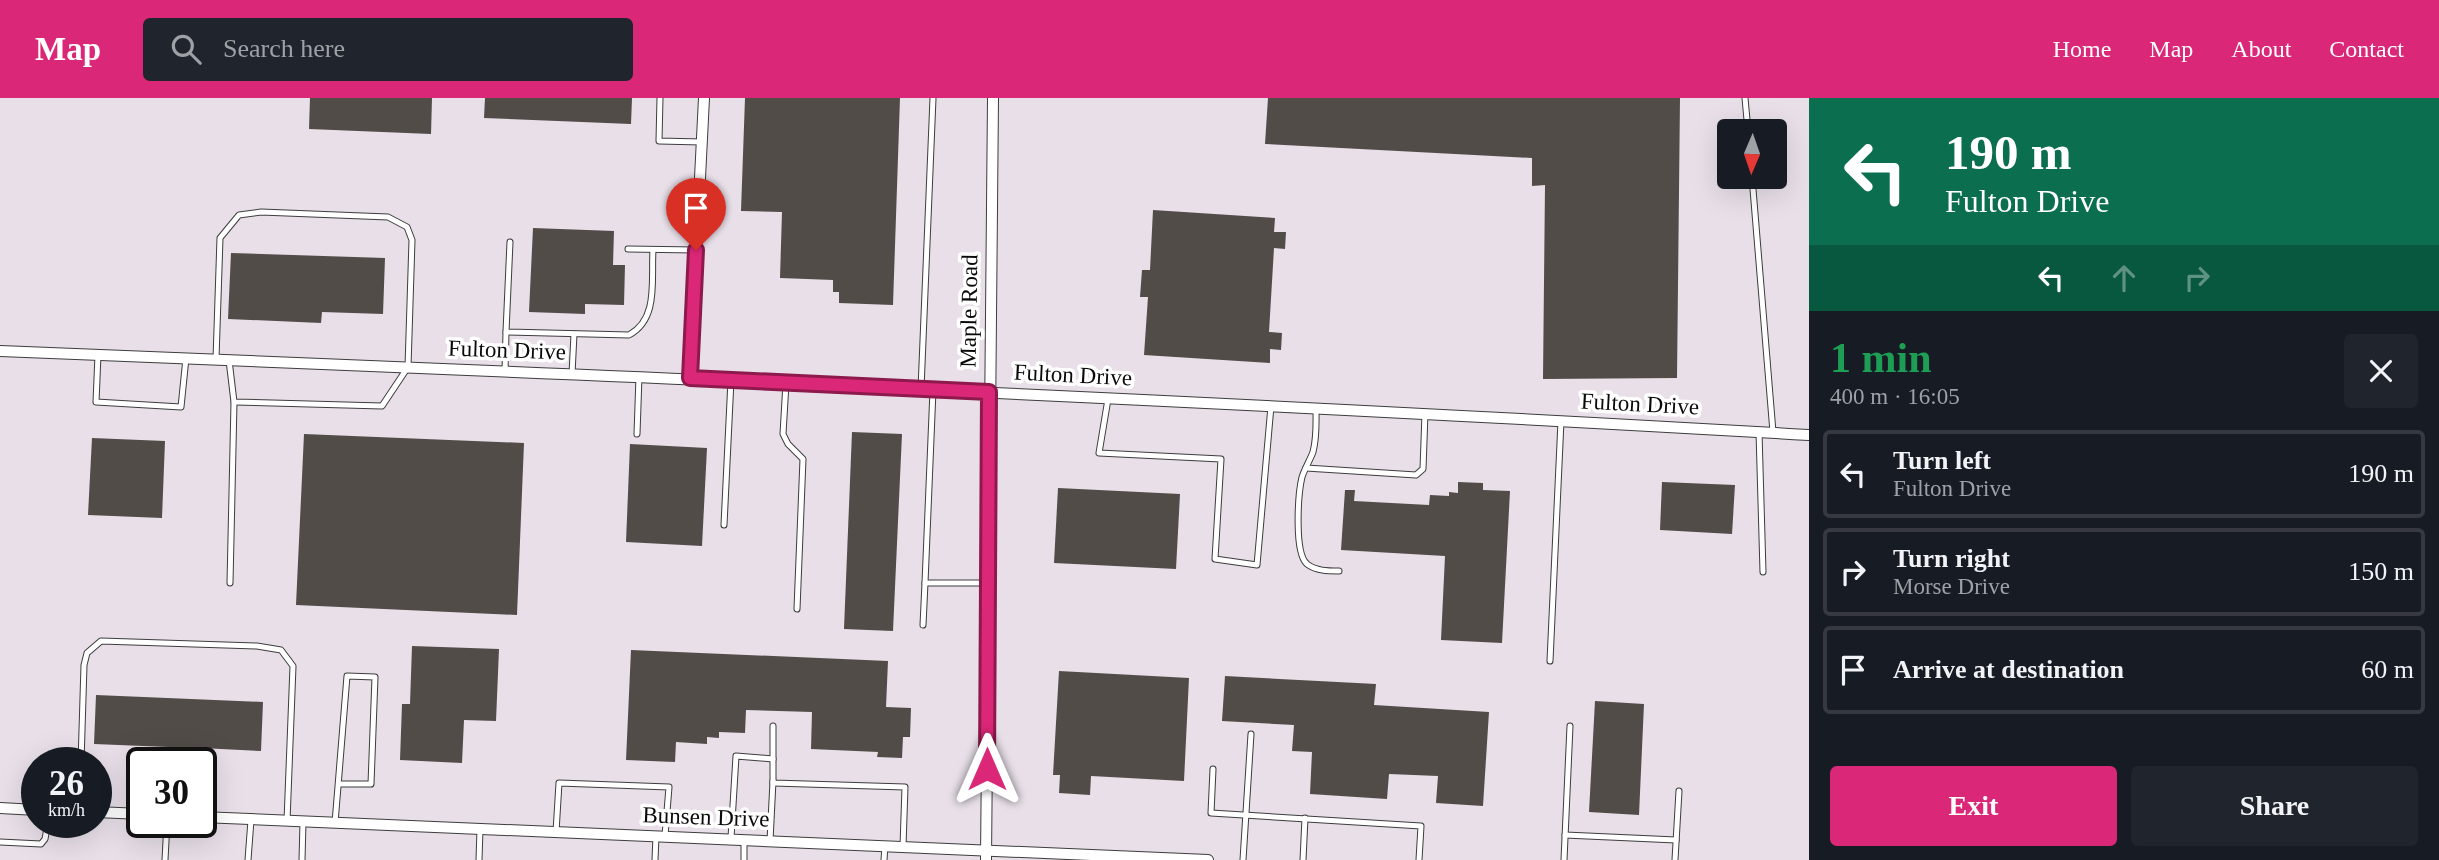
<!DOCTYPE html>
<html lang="en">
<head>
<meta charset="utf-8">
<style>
	body { margin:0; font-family:Georgia,serif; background:#20242c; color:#f1f3f6; height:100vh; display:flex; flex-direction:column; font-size:26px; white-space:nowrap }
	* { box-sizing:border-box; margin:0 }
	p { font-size:23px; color:#9ea1a6 }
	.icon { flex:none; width:38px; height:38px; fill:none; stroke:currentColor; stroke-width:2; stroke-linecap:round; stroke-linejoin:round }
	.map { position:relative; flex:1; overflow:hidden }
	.details { display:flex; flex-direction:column; background:#171b24; width:630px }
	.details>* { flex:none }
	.hud { background:#0b6e4f; color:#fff; overflow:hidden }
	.needle { width:46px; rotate:182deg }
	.fabs { position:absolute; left:1717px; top:21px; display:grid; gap:14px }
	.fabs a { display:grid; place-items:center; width:70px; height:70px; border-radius:7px; background:#171b24; box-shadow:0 7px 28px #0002; font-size:35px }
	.speed { position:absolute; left:21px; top:649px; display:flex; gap:14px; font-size:35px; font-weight:700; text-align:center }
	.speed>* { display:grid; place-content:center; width:91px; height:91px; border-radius:50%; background:#171b24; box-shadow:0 7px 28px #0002; line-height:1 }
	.speed small { font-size:18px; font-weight:400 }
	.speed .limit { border:4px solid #111; border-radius:10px; background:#fff; color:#111 }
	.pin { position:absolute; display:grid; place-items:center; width:60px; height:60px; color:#fff; margin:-72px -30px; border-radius:50% 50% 50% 0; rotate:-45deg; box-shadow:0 0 7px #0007 }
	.pin .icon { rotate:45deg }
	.me { position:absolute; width:77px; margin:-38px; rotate:0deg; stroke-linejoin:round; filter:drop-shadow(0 0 5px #0008) }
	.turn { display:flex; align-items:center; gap:24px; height:147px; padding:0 21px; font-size:32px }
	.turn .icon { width:91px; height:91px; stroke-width:2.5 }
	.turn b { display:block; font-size:49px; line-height:60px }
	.lanes { display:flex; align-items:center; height:66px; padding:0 21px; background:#0003; justify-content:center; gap:35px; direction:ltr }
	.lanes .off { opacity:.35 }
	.round { display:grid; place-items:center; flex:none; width:74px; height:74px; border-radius:7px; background:#20242c }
	.headline { display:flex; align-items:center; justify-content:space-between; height:119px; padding:0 21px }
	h1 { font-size:42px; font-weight:700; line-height:52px; color:#1e9e55 }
	.cta { display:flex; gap:14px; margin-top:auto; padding:14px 21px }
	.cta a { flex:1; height:80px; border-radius:7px; background:#db2777; color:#fff; font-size:28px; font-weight:700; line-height:80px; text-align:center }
	.cta a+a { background:#20242c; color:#f1f3f6 }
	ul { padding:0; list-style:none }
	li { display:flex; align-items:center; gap:21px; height:88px; margin:0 14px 10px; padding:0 7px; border:4px solid #363941; border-radius:7px }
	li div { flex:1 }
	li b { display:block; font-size:26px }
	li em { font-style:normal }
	header { display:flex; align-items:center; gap:42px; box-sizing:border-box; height:98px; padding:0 35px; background:#db2777; color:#fff }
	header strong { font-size:33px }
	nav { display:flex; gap:38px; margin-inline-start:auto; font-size:24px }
	.search { width:490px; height:63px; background:#20242c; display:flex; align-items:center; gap:18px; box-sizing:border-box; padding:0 24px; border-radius:7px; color:#9ea1a6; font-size:26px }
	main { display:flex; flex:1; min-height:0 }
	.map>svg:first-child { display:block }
	.industrial { fill:#e8dfe8; fill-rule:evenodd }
	.building { fill:#514c48 }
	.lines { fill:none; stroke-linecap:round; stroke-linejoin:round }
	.lane-casing { stroke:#3d3d3d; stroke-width:7 }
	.street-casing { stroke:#3d3d3d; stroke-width:12 }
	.lane { stroke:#fff; stroke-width:5 }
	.street { stroke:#fff; stroke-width:10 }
	.route-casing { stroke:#8e194d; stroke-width:18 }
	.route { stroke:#db2777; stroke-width:12 }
	.labels { text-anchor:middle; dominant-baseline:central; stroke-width:7; stroke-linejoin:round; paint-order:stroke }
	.street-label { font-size:23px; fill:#0a0a0a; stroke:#fff }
</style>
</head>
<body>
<header>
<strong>Map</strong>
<div class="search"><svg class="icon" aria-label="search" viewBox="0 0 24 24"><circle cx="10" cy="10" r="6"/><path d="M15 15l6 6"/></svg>Search here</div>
<nav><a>Home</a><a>Map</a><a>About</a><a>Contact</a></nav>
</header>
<main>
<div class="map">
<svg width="1809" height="762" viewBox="0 0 1809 762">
	<rect width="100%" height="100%" fill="#fcf9ea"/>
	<!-- industrial -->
	<path class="industrial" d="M0,0H1809V762H0ZM1729,33H1774V79H1729ZM37,665H96V724H37ZM142,665H201V724H142Z"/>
	<!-- building -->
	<g class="building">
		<path d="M310,0H432L431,36L309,31Z"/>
		<path d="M485,0H632L631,26L484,20Z"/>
		<path d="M745,0H900L893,207L839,205V194H833V182L780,180L782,114L741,113Z"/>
		<path d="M1268,0H1680L1677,280L1543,281L1545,87L1532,88V60L1265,46Z"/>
		<path d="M1153,112L1275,120L1274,134H1286L1285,151L1274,150L1269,234L1282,235L1281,252L1270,251V265L1144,257L1148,199H1140L1142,172H1150Z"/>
		<path d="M533,130L614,133L613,167H625L624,207L585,206V216L529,214Z"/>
		<path d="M231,155L385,160L383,216L322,214L321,225L228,221Z"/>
		<path d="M852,334L902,336L893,533L844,531Z"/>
		<path d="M304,336L524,345L517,517L296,507Z"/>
		<path d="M92,340L165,343L162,420L88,417Z"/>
		<path d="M630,346L707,350L702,448L626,444Z"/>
		<path d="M1458,384L1483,385V392L1510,393L1502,545L1441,542L1445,458L1341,452L1345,392H1355L1354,403L1429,407L1430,397L1449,398V394L1458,395Z"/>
		<path d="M1662,384L1735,387L1732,436L1660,432Z"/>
		<path d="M1058,390L1180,396L1176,471L1054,465Z"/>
		<path d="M412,548L499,551L496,623L464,622L462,665L400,662L402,606H410Z"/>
		<path d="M631,552L888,563L886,609L911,610L910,639H903L902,660L877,659L878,654L811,651L812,614L746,612L745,635L719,634V640L707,639V646L676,644L675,664L626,662Z"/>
		<path d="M1059,573L1189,580L1184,683L1091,678L1090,697L1059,695L1060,677H1053Z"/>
		<path d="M1225,578L1376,586L1374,607L1489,614L1483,708L1436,705L1438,678L1389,676L1387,701L1310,696L1312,654L1292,653L1294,627L1222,623Z"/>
		<path d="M96,597L263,604L261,653L201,650L200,665L168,664V649L94,646Z"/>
		<path d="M1595,603L1644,606L1639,717L1589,714Z"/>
	</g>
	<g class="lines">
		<defs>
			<g id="lane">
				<path d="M660,0L659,43L702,44"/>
				<path d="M1745,0L1748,33"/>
				<path d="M1752,79L1773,334"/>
				<path d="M510,144L506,234L629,237C659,221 651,182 653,152"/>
				<path d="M628,151L696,152"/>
				<path d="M98,257L96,304L181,309L186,260"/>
				<path d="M216,261L220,140L239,117L261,114L388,119L407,129L412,142L408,269L382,308L234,304L229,262"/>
				<path d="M505,273L506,234"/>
				<path d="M572,276L574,236"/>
				<path d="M786,285L783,336L788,346L803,361L797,511"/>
				<path d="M921,291L933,0"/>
				<path d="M933,292L925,485H988"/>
				<path d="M1108,301L1099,355L1221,361L1215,461L1257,467L1271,308"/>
				<path d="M1316,310C1316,324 1317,339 1313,354C1310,362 1305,370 1302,379C1298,396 1294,455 1307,466C1316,473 1328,473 1339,473"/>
				<path d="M1759,334L1763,474"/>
				<path d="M637,336L639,278"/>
				<path d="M1306,370L1416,377L1423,371L1425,315"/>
				<path d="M724,427L731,282"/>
				<path d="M230,485L234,304"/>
				<path d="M923,527L925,485"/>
				<path d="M1550,563L1561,323"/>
				<path d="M773,628V685L905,689L903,748"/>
				<path d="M81,665L84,567L87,555L101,543L257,548L281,552L293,568L287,723"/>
				<path d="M1213,671L1211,715L1421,728L1419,762"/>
				<path d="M335,725L347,578L375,579L371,686H339"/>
				<path d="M556,734L559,685L669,689L665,738"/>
				<path d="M1565,737L1676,742"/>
				<path d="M731,740L736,658L773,661"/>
				<path d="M744,741V762"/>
				<path d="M770,743L773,683"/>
				<path d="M0,744L41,746L45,741L48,724"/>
				<path d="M165,762L167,724"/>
				<path d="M248,762L251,722"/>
				<path d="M302,762L303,724"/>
				<path d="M479,762L480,731"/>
				<path d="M655,762L656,738"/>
				<path d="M884,762L885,748"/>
				<path d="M1243,762L1251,636"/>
				<path d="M1303,762L1305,720"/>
				<path d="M1564,762L1570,628"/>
				<path d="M1675,762L1679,693"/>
			</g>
			<g id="street">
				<path d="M0,253C603,277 1206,302 1809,337"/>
				<path d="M690,280L704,0"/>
				<path d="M0,710L37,712"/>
				<path d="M96,714L142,716"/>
				<path d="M201,719L1208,762"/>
				<path d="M986,762L993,0"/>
			</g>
		</defs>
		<!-- lane casing -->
		<use href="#lane" class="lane-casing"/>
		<!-- street casing -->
		<use href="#street" class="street-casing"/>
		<!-- lane -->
		<use href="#lane" class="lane"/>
		<!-- street -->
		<use href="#street" class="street"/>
	</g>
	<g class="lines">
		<defs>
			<path id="route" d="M696,152L690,280L989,294L987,671"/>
		</defs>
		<!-- route casing -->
		<use href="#route" class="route-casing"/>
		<!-- route -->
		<use href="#route" class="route"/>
	</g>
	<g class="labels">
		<!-- street labels -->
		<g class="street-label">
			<text transform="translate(969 213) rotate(-89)">Maple Road</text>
			<text transform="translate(507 252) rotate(2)">Fulton Drive</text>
			<text transform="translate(1073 277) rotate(3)">Fulton Drive</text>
			<text transform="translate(1640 306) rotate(3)">Fulton Drive</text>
			<text transform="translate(706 719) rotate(2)">Bunsen Drive</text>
		</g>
	</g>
</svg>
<div class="fabs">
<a><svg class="needle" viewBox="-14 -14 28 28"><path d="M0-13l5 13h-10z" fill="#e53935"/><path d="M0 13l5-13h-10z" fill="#9ea1a6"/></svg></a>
</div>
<div class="speed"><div>26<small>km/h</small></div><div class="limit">30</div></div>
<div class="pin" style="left:696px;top:152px;background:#d93025"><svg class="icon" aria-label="arrive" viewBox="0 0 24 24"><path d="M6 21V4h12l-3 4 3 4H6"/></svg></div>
<svg class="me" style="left:987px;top:671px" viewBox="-20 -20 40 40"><path d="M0-17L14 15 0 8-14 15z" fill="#db2777" stroke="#fff" stroke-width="4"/></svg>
</div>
<section class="details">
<div class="hud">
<div class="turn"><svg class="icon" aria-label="left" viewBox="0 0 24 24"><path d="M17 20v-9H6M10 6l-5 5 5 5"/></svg><div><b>190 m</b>Fulton Drive</div></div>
<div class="lanes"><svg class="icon" aria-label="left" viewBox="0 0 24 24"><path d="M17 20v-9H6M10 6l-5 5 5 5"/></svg><svg class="icon off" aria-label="ahead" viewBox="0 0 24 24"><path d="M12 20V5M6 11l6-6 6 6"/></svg><svg class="icon off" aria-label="right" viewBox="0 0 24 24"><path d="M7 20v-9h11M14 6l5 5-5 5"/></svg></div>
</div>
<div class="headline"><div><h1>1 min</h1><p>400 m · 16:05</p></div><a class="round"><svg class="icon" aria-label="close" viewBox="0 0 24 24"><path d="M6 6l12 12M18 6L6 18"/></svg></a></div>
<ul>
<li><svg class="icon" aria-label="left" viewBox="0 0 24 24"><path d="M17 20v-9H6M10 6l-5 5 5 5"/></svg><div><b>Turn left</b><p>Fulton Drive</p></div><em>190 m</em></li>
<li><svg class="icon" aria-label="right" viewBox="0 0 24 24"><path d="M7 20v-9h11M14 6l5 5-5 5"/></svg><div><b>Turn right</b><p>Morse Drive</p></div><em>150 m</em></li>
<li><svg class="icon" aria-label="arrive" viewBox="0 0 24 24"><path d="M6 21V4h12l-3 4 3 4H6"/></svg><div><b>Arrive at destination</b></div><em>60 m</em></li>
</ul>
<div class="cta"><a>Exit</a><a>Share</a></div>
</section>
</main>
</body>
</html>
